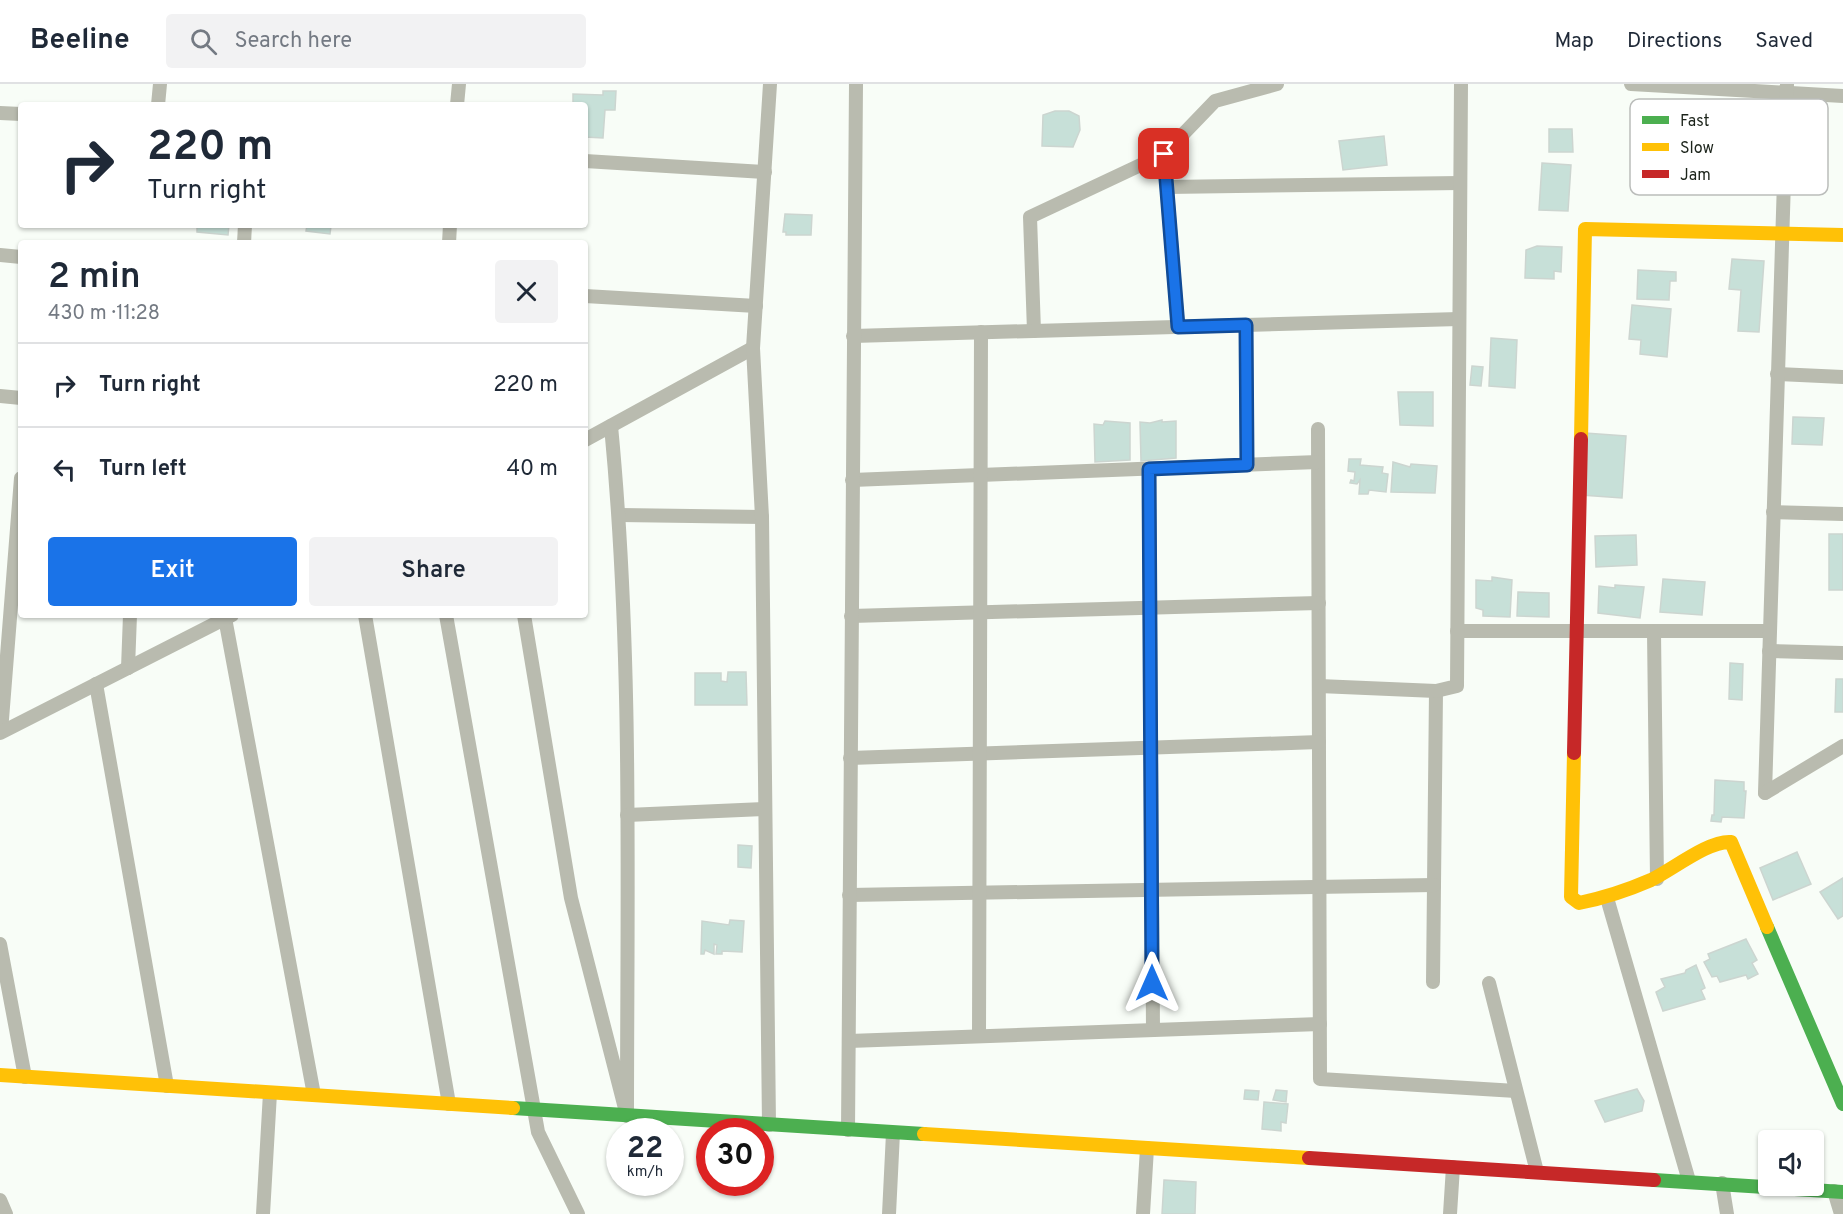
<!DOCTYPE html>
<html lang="en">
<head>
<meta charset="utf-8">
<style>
	body { margin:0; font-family:Overpass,sans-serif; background:#f2f2f3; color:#1f2937; height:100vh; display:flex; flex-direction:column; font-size:22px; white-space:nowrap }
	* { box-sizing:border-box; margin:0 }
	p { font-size:20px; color:#747a83 }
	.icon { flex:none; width:33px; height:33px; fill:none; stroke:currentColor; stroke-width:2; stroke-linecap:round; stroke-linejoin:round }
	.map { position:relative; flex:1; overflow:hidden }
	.sheet { position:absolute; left:18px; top:156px; width:570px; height:378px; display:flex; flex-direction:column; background:#fff; border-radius:6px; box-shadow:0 2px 4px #0004 }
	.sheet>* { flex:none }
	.hud { position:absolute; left:18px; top:18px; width:570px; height:126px; border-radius:6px; box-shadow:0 2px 4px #0004; background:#fff; color:#1f2937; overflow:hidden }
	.controls { position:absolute; left:1758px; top:1046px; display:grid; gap:12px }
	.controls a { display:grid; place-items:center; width:66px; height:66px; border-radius:6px; background:#fff; box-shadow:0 2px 4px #0004; font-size:30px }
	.speed { position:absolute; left:606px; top:1034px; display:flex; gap:12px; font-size:30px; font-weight:700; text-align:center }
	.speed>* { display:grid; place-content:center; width:78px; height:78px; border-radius:50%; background:#fff; box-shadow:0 2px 4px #0004; line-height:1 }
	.speed small { font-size:15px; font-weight:400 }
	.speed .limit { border:9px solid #d22; background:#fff; color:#111 }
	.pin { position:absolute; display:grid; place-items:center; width:51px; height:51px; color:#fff; margin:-26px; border-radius:12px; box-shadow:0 3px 9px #0006 }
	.me { position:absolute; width:66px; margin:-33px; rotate:0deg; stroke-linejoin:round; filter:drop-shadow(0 0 4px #0008) }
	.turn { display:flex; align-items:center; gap:21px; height:126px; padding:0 30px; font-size:27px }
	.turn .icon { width:78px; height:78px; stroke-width:2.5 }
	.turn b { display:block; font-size:42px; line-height:51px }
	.round { display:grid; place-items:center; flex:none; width:63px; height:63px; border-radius:6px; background:#f2f2f3 }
	.summary { display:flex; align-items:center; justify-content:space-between; height:102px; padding:0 30px }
	h1 { font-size:36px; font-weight:600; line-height:45px }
	.primary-button { display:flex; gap:12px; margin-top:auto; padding:12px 30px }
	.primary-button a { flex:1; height:69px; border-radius:6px; background:#1a73e8; color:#fff; font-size:24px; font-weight:600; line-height:69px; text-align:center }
	.primary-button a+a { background:#f2f2f3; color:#1f2937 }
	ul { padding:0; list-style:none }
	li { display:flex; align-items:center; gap:18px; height:84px; padding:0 30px; border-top:2px solid #e0e1e3 }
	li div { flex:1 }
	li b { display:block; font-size:22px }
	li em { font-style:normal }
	header { display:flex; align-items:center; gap:36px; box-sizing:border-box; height:84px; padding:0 30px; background:#fff; border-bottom:2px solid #e0e1e3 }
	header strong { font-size:28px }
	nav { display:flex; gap:33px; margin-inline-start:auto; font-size:21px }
	.search { width:420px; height:54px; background:#f2f2f3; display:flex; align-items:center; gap:15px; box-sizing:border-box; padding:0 21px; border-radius:6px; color:#747a83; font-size:22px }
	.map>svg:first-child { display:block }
	.building { fill:#c7e0d8; stroke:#ccd5d0; stroke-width:1.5 }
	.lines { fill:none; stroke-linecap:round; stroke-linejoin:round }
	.street { stroke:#b9bbaf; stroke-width:14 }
	.fast { stroke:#4caf50; stroke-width:14 }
	.slow { stroke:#ffc107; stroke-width:14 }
	.jam { stroke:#c62828; stroke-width:14 }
	.route-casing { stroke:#114b97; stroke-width:15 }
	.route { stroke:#1a73e8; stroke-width:10 }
	.key { fill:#fff; stroke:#bbbdbb; stroke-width:1.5 }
	.key-label { font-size:16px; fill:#1c241b }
</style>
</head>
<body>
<header>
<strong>Beeline</strong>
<div class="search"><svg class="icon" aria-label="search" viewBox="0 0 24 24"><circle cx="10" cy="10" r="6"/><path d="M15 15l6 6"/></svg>Search here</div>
<nav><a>Map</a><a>Directions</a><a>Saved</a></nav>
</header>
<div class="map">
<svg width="1843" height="1130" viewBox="0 0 1843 1130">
	<rect width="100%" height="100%" fill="#f8fdf7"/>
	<!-- building -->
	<g class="building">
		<path d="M603,7H616L615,26H605L603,54L585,53V21H573V10L603,11Z"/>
		<path d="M1055,27H1069L1079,32L1080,46L1073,63L1042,62L1043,31Z"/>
		<path d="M1549,45H1572L1573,68H1549Z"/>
		<path d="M1384,52L1387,81L1343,86L1339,57Z"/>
		<path d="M1542,79L1571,81L1568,127L1539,126Z"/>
		<path d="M785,130L812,131L811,151H786V148H783Z"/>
		<path d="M197,141H229L228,151L197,148Z"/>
		<path d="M307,141H335L331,142L330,150L306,147Z"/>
		<path d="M1537,162L1562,163L1561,188L1554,187V195L1525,194L1526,166Z"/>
		<path d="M1732,175L1764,177L1759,248L1738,247L1741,206L1729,205Z"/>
		<path d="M1638,186L1676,188V197H1670L1669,216L1637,215Z"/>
		<path d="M1632,221L1671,225L1667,273L1640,270L1641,256L1629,255Z"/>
		<path d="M1491,254L1517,256L1515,304L1489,302Z"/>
		<path d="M1472,282L1483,283L1481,302L1470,301Z"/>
		<path d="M1398,308H1433V342L1400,341Z"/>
		<path d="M1793,333L1824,334L1822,361L1792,360Z"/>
		<path d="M1162,336V338L1176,337V374L1141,377L1140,338L1150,339Z"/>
		<path d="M1105,337L1130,339V376L1095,378L1094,340L1103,341Z"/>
		<path d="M1585,349L1626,352L1622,414L1581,411Z"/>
		<path d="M1349,375H1361L1360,381L1383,383L1382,389L1388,390L1386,408L1369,406L1368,410H1359L1360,396L1357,400L1350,399L1351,396L1354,397L1355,388L1348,387Z"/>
		<path d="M1393,378L1410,383L1411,380L1437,382L1435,409L1391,408Z"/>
		<rect x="1829" y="450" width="14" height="56"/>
		<path d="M1636,451L1637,481L1596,483L1595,452Z"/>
		<path d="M1492,493L1512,496L1510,533L1483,532V526L1476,524V496L1492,497Z"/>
		<path d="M1663,495L1705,498L1702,531L1660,528Z"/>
		<path d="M1615,501L1644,503L1640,534L1598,529L1599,502L1615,504Z"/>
		<path d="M1518,508L1549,509V533L1517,532Z"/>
		<path d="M1730,579L1743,580L1742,616L1729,615Z"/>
		<path d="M728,588H746L747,621H695V589H721V597L727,598Z"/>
		<path d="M1836,595H1843V628H1835Z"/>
		<path d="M1715,696L1744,698V707H1746L1744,734L1722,733L1721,738L1711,737L1712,731H1714Z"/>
		<path d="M738,761L752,762L751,784L738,783Z"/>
		<path d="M1797,768L1811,800L1773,816L1760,784Z"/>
		<path d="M1843,794V832L1838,835L1820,808Z"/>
		<path d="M730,836L744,837L742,868L722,867V870H716L717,861L714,860V870L705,866L704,870H701L702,837L729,841Z"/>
		<path d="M1746,855L1757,876L1752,879L1758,890L1748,895L1746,891L1720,898L1717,892L1712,893L1704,878L1710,875L1708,870Z"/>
		<path d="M1696,881L1705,904L1701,906L1705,915L1663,927L1656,908L1665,903L1661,895L1685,889L1686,886Z"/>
		<path d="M1637,1005L1644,1017L1642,1027L1605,1038L1595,1017Z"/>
		<path d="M1245,1006L1259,1007L1258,1016L1244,1015Z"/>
		<path d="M1276,1006L1287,1007L1286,1018L1273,1016Z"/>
		<path d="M1264,1018L1288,1020L1286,1039L1281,1038V1047L1262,1045Z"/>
		<path d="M1164,1096L1196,1098L1195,1130H1162Z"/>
	</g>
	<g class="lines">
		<!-- street -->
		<g class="street">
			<path d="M1631,0L1843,12"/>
			<path d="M158,21L160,0"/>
			<path d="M457,21L459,0"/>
			<path d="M0,29L21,30"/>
			<path d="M1164,70L1215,17L1277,0"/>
			<path d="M585,77L765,88"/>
			<path d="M1167,103L1460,99"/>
			<path d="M244,159L245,141"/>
			<path d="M449,159L450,141"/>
			<path d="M0,171L21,173"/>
			<path d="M585,212L756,222"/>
			<path d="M1246,241L1247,381"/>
			<path d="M1034,247L1030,133L1164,70L1178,243"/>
			<path d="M853,252L1459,235"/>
			<path d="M1777,290L1843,293"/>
			<path d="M0,312L21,314"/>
			<path d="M1318,345L1320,995L1516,1007"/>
			<path d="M585,356L753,264"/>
			<path d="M1149,385L1153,946"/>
			<path d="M852,396L1318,378"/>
			<path d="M1773,428L1843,430"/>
			<path d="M620,431L762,433"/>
			<path d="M365,531L449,1020"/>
			<path d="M446,531L538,1048L578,1130"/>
			<path d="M524,531L571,814L627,1032C627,802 633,571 611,342"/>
			<path d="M851,532L1319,519"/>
			<path d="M225,534L314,1011"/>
			<path d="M1457,547H1769"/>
			<path d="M1654,548L1657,795"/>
			<path d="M1769,567L1843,569"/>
			<path d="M128,584L130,531"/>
			<path d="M96,600L167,1002"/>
			<path d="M1319,602L1436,607L1433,898"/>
			<path d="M1436,607L1457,602L1461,0"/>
			<path d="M1,648L21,394"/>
			<path d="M0,649L232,531"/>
			<path d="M850,674L1319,658"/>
			<path d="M1765,709L1787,0"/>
			<path d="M1765,709L1843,662"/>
			<path d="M627,731L764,725"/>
			<path d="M849,811L1434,801"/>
			<path d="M1607,814L1689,1097"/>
			<path d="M0,860L25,993"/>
			<path d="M1489,899L1537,1088"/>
			<path d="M979,952L981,248"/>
			<path d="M849,957L1320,940"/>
			<path d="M769,1041L762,433L753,264L770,0"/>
			<path d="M848,1046L856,0"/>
			<path d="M1722,1099L1727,1130"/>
			<path d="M1834,1107L1841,1130"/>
			<path d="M0,1116L6,1130"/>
			<path d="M263,1130L270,1009"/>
			<path d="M889,1130L893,1049"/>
			<path d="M1143,1130L1147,1064"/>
			<path d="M1450,1130L1453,1083"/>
		</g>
		<!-- fast -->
		<g class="fast">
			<path d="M1767,843L1843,1020"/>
			<path d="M513,1024L924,1050"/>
			<path d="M1654,1096L1843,1108"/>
		</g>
		<!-- slow -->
		<g class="slow">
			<path d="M1581,355L1585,145L1843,151"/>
			<path d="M1574,669L1571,813L1579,819C1604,814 1628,806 1651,796C1672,786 1709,756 1731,758L1767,843"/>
			<path d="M0,991L513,1024"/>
			<path d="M924,1050L1309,1074"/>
		</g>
		<!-- jam -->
		<g class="jam">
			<path d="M1574,669L1581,355"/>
			<path d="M1309,1074L1654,1096"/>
		</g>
	</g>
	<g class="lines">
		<defs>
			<path id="route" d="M1152,899L1149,385L1247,381L1246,241L1178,243L1164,70"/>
		</defs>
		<!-- route casing -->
		<use href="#route" class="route-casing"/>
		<!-- route -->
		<use href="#route" class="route"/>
	</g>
	<!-- legend -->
	<rect x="1630" y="15" width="198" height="96" rx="9" class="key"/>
	<rect x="1642" y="32" width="27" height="8" fill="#4caf50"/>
	<rect x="1642" y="59" width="27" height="8" fill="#ffc107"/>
	<rect x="1642" y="86" width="27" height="8" fill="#c62828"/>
	<g class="key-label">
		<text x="1680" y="42">Fast</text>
		<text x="1680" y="69">Slow</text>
		<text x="1680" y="96">Jam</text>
	</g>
</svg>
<div class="controls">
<a><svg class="icon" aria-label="sound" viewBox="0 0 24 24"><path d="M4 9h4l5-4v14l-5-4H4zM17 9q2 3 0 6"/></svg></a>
</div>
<div class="speed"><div>22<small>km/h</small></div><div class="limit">30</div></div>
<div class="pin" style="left:1164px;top:70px;background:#d93025"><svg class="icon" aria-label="arrive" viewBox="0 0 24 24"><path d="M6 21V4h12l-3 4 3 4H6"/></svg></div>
<svg class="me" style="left:1152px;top:899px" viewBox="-20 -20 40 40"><path d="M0-17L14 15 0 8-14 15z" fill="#1a73e8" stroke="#fff" stroke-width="4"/></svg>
<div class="hud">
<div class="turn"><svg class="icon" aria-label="right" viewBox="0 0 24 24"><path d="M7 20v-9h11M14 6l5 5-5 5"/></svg><div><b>220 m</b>Turn right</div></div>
</div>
<section class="sheet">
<div class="summary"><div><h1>2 min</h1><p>430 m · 11:28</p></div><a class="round"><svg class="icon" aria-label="close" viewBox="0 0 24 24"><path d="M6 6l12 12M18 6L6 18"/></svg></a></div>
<ul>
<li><svg class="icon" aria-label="right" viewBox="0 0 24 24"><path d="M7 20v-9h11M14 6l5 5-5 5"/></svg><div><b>Turn right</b></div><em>220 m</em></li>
<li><svg class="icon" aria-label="left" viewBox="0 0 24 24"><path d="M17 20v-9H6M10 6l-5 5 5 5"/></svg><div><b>Turn left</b></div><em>40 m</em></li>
</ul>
<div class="primary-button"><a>Exit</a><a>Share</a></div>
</section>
</div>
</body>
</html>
